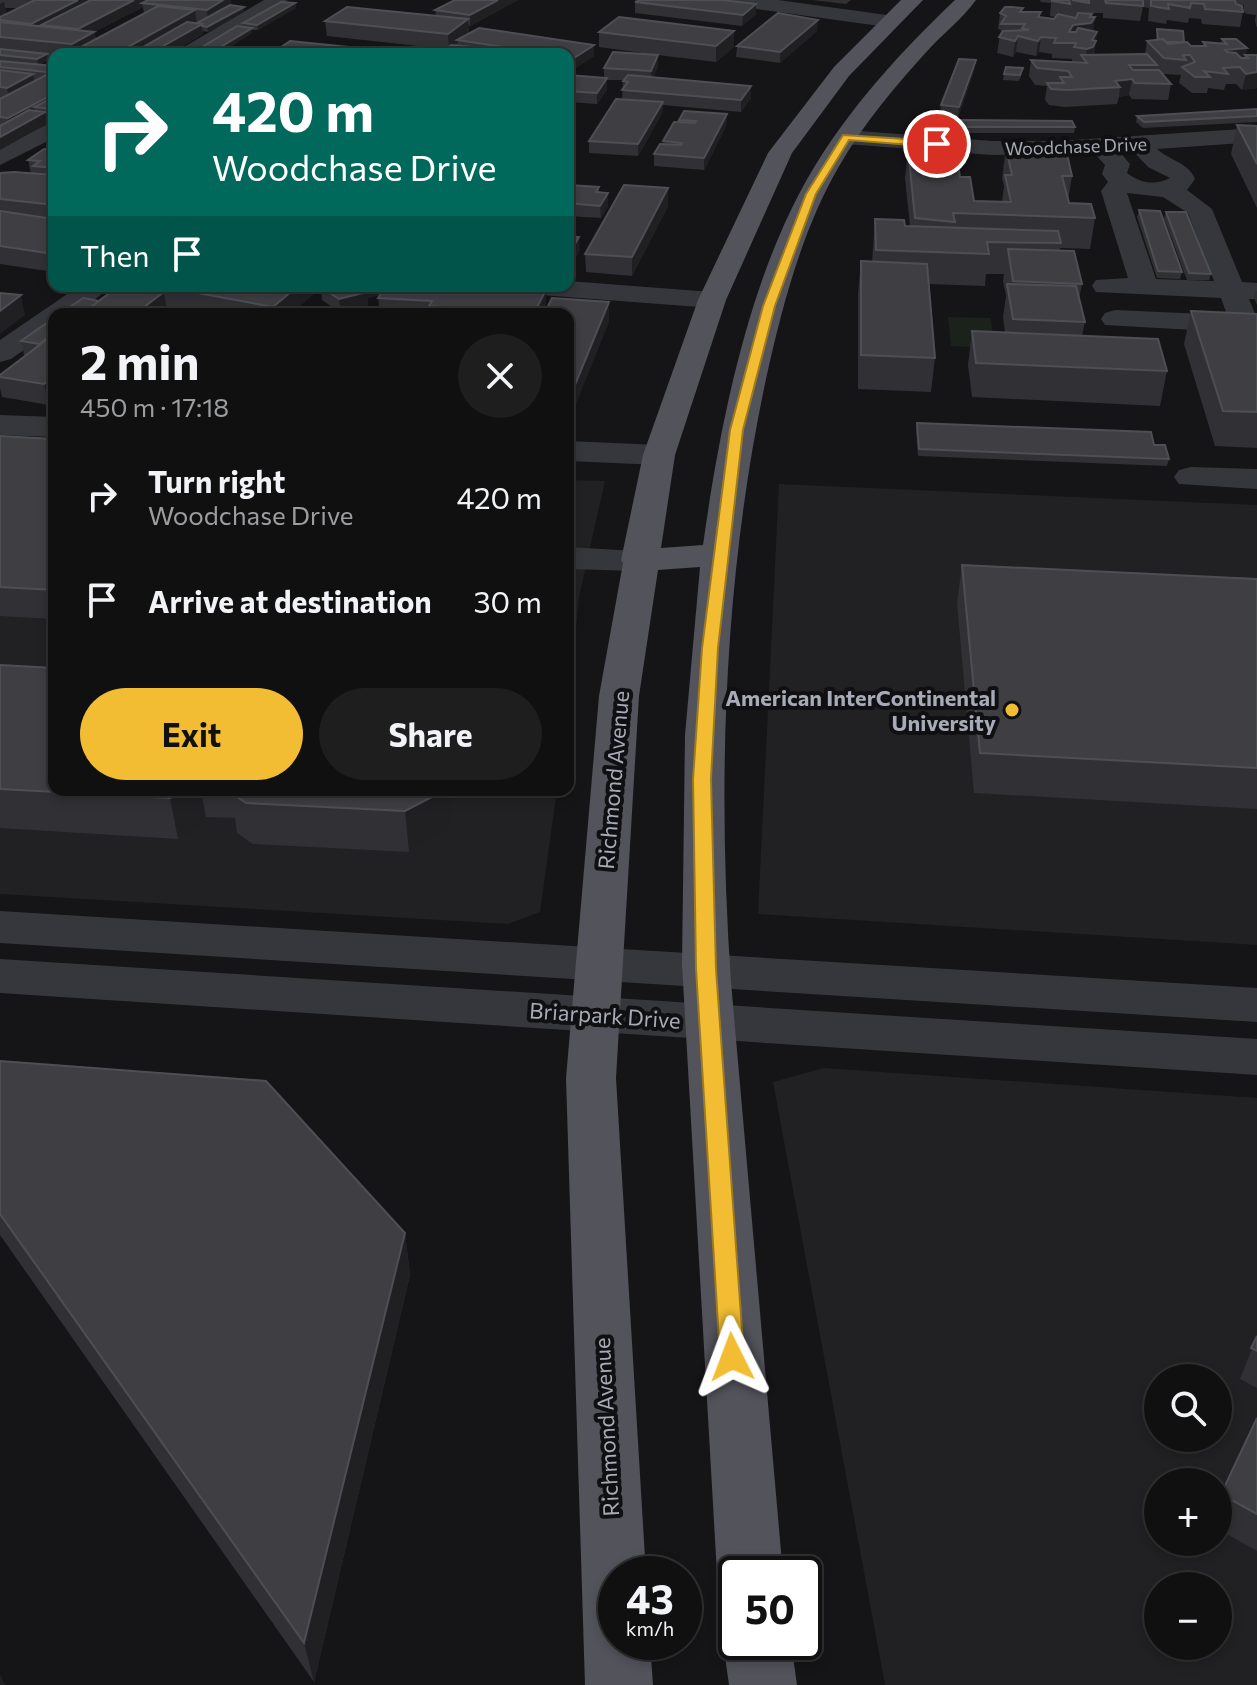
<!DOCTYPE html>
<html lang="en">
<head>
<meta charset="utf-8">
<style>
	body { margin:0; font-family:Commissioner,sans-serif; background:#1e1e1f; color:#f1f3f6; height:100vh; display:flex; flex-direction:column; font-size:30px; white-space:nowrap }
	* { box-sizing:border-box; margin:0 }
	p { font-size:26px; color:#9c9d9f }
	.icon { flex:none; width:44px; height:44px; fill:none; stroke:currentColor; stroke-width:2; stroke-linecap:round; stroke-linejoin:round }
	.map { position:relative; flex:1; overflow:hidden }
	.details { position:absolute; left:48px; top:308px; width:526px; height:488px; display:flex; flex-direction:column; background:#101011; border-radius:16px; box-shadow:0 4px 12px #0003,0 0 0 2px #303031 }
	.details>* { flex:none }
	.guide { position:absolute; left:48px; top:48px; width:526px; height:244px; border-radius:16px; box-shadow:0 4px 12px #0003,0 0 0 2px #303031; background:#00695c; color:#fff; overflow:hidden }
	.controls { position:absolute; left:1144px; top:1364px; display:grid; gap:16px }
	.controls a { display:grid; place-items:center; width:88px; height:88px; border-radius:50%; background:#101011; box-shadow:0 4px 12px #0003,0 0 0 2px #303031; font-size:40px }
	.speed { position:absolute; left:598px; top:1556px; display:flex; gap:16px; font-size:40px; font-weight:700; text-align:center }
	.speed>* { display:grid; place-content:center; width:104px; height:104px; border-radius:50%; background:#101011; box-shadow:0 4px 12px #0003,0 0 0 2px #303031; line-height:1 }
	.speed small { font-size:20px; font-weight:400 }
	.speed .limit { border:4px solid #111; border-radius:12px; background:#fff; color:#111 }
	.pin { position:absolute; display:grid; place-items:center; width:68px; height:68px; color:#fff; margin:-34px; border:4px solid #fff; border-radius:50%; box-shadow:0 2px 8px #0007 }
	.me { position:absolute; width:88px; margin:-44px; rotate:357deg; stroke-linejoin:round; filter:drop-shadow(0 0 6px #0008) }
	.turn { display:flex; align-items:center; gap:28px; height:168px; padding:0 32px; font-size:36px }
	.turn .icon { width:104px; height:104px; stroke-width:2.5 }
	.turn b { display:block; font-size:56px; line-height:68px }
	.then { display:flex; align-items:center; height:76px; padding:0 32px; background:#0003; gap:16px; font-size:30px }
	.round { display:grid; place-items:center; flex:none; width:84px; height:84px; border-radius:42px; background:#1e1e1f }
	.overview { display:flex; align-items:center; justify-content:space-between; height:136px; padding:0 32px }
	h1 { font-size:48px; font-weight:700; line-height:60px }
	.button { display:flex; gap:16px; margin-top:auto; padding:16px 32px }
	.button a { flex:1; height:92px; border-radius:48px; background:#f2bd32; color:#111; font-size:32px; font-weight:700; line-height:92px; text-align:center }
	.button a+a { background:#1e1e1f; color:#f1f3f6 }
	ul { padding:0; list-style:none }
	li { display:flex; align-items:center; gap:24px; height:104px; padding:0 32px }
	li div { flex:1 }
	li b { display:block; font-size:30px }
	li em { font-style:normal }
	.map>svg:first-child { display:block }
	.built { fill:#212124; fill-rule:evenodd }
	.green { fill:#1b221c }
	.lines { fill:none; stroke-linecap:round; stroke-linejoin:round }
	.minor { fill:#36373c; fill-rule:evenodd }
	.major { fill:#52535b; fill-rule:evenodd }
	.wall { fill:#313135; fill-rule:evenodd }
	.shaded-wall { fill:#202023 }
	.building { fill:#3e3e43; stroke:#4e4f55; stroke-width:2 }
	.route { fill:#f2bd32; stroke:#9d7b20; stroke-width:2 }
	.poi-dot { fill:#f2bd32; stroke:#101012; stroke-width:3 }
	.labels { text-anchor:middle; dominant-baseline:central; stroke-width:8; stroke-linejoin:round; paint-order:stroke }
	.far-street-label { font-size:18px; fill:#a7abb7; stroke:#101012 }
	.poi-label { font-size:22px; font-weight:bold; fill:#a7abb7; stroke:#101012; text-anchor:end }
	.street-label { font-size:22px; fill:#a7abb7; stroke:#101012 }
</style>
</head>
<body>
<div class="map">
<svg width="1257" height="1685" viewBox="0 0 1257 1685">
	<rect width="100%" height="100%" fill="#151517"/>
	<!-- built -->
	<g class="built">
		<path d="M0,453L54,456V790H557L540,912L508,924L0,894Z"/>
		<path d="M568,480L605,481L579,597L568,713Z"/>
		<path d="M779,484L1257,505V945L758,914Z"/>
		<path d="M824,1068L1257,1098V1685H885L773,1082ZM1158,1378H1218V1438H1158ZM1158,1482H1218V1542H1158ZM1158,1586H1218V1646H1158Z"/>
	</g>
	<!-- green -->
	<path class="green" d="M948,317L991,318L994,348L951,346Z"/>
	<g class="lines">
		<!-- minor -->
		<g class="minor">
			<path d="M264,0H288L198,54H172Z"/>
			<path d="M725,0H778L887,15L897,21L887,27L735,6Z"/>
			<path d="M54,121V138L0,165V148Z"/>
			<path d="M1257,128V142L1157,149C1170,161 1188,162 1195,179L1187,190L1212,209L1242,282L1257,283V299H1249L1257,318V330L1247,333L1105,325L1101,319L1105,313L1115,310L1227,315L1221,298L1096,292L1092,286L1096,280L1128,278L1101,191L1108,182L1102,174L1105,165L1094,153L992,155L846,144L838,142L834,137L838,132L846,130L992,141H1058ZM1132,150L1148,167L1170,178C1155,186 1140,183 1127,173L1130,164L1119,151ZM1127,193L1163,197L1188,213L1214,281L1156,279Z"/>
			<path d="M568,281L712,292L722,294L726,300L722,306L712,308L528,294L518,292L514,286H568Z"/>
			<path d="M79,286H112L76,314H54V329L11,359L0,362V340Z"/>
			<path d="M0,415L54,417V437L0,435Z"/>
			<path d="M568,441L659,445L671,448L675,455L671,462L659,465L568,461Z"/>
			<path d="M1191,467L1257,469V489L1179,484L1174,477L1179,470Z"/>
			<path d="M568,547L652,552L657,560L652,568L639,571L568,569Z"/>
			<path d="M0,911L1257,988V1022L0,943Z"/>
			<path d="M0,959L1257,1039V1075L0,993Z"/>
		</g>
		<!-- major -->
		<g class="major">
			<path d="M901,0H923L849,76L792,153L726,300L675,455L661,548L703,545C719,431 745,297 799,194C838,120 895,57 955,0H976C963,18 945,32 930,48C896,85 863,124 838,168C801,233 782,307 766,379C724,576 717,780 731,982L783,1574H736V1600L727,1596L717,1574L682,964L685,735L700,567L658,570L639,696L616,1078L646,1574H616V1642H650L653,1685H585L566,1078L599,696L623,563L621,560L643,455L698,300L768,153L834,67Z"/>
			<path d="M736,1618V1642H791L797,1685H729L723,1642Z"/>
		</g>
	</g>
	<!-- wall -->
	<g class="wall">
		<path d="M0,0H231V3L227,5V7H244V12L208,32L203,31V34L169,54H54V58L47,57L48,60L38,65L54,66V120H47L48,123L0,150V99L1,98H0V17L19,8H5L6,13L0,16ZM143,7L144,14L96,39L94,32Z"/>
		<path d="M518,0L470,26L468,25L469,34L594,56L574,69L568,68V54H440L446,49L327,36L325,21L436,16L435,10Z"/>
		<path d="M812,0H851L846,4Z"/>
		<path d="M1040,0H1235L1236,4L1243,12L1240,27L1202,24L1201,19L1189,18L1188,23L1167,20L1166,24L1148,21L1149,8L1143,7L1140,21L1103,18V13H1087V14L1091,17H1095L1093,31L1097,32L1094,55L1145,54L1147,41L1156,40L1157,29L1191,46H1203V42L1221,43L1222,39L1247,48L1246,55H1257V88L1242,90L1236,84H1226L1224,90L1208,88L1207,93H1192L1179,83L1181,75L1163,74L1171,84L1168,100L1132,99L1129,95L1119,97L1117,104L1065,107L1049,105L1045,100L1047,86L1035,85L1029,76L1031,60L1072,62V59L1052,58V54L1039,52L1036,56L1016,52L1013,57L997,53L1001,30L998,29L1000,13L1023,8L1022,12L1041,17L1054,19L1055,17L1050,16L1051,3L1041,2Z"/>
		<path d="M1236,0H1257V27L1256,26L1255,20L1256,15L1247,14L1244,12V5L1237,4Z"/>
		<path d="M635,2L756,14L742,26L635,13Z"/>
		<path d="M295,3L296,8L258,30H252V33L219,54H189L199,53V49L244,27L243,23Z"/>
		<path d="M817,31L780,63L736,57L737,46Z"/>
		<path d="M599,32L734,47L716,62L658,55V66L653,78L751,86V98L741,112L663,105L662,113L638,156L589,153V141L622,99L623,80H607V90L597,104L568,102V75L604,78V68L657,55L599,47Z"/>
		<path d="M976,60L974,71L958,118L940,117L941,105Z"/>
		<path d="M1004,74H1022L1019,81L1003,80Z"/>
		<path d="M1257,109V122L1143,128L1136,122L1137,116Z"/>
		<path d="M727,114L726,126L704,170L654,166V154L679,122V120Z"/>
		<path d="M961,120L1075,127L1074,133H962L960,126Z"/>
		<path d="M1237,125L1257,126V208L1231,154Z"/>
		<path d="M1006,148L1072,176L1068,201L1069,203L1095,218L1090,249L1060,248V251L1082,284L1079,299L1085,322L1082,336L1167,371L1160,406L972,397L968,365L972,331L1005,333L1003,317L1006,296L1003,281L1004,274H986L985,286L929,284L935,358L931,392L858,389V293L861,261L872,262L875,219L910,226L905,178L908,149L960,177L974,201L1002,202L1004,186L1002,178Z"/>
		<path d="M54,150V272L0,264V173L31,174L28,160Z"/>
		<path d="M568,185L599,187V192L608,206L601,218L568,216Z"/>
		<path d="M668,188V206L632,276L586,272L585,254Z"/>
		<path d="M1139,210L1182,272L1180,279L1157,278L1137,217Z"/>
		<path d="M1166,212L1211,274L1209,280H1187L1164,218Z"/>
		<path d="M568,236L580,250L571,265H568Z"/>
		<path d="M112,286H316L317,291L290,314H210L166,306L167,312L164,314H60L99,301L111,292V288Z"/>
		<path d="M321,287L544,314H380L378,298L380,295L368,298V305L341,313L322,300Z"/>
		<path d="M1255,291H1257V305L1254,298Z"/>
		<path d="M1191,311L1257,314V448L1215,446L1184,344Z"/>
		<path d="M54,318L49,405L2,397L0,388V375L26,355H24L21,341Z"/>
		<path d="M917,423L1154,445L1169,459L1167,466L918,456L916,430Z"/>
		<path d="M0,436L54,439V619L0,616Z"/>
		<path d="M962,565L1257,579V809L974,793L957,603Z"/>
		<path d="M0,665L54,790H458L448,831L409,852L253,844L237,833L235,818L206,817L200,830L178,839L0,828Z"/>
		<path d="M0,1061L405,1233L410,1275L314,1682L0,1235Z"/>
		<path d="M1257,1336V1388L1240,1379Z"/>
		<path d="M1257,1418V1551L1218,1529V1501Z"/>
	</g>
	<!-- shaded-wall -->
	<g class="shaded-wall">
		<path d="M78,0H100L33,35L31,24Z"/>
		<path d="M134,0H153L142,3L143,7L94,32L97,47H81L82,54H74L72,44L78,29Z"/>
		<path d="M223,0H231V3L227,5V9L208,20L207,10Z"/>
		<path d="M498,0H518L470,26V15Z"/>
		<path d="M4,2L6,13L0,16V4Z"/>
		<path d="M295,3L296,8L258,30L257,25Z"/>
		<path d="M756,4V14L742,26L743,15Z"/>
		<path d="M244,7V12L208,32L207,27Z"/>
		<path d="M195,10L197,25L146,54H120L119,52Z"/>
		<path d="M1092,14L1090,23L1095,17L1093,32H1069L1073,25Z"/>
		<path d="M468,19L469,35L457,40L458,43L449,49L448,34Z"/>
		<path d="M818,20L817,31L780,63V52Z"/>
		<path d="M202,24L203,34L169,54H149Z"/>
		<path d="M252,28V33L219,54H214V51Z"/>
		<path d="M734,31V47L716,62V46Z"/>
		<path d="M1097,32L1094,57L1085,61L1087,49Z"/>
		<path d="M1018,36L1016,52L1013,57L1015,41Z"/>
		<path d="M1041,37L1039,52L1036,56L1038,41Z"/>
		<path d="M594,45V56L574,69V58Z"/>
		<path d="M1247,48L1243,64L1225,50Z"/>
		<path d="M47,54L48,60L38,65L37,59Z"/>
		<path d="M658,55V66L651,82V71Z"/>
		<path d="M976,60L974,71L958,118L959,107Z"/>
		<path d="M1257,72V88L1242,90L1246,74Z"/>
		<path d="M33,74L35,85L9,99L7,88Z"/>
		<path d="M607,78V90L597,104V93Z"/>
		<path d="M1132,79L1129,95L1119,97L1120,87L1115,81Z"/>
		<path d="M751,86V98L741,112V100Z"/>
		<path d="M54,94V106L34,107L36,116L10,130L8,118Z"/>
		<path d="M663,102L662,113L638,156V144Z"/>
		<path d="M54,107V120L52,121L50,109Z"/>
		<path d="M45,112L48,123L0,150V137Z"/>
		<path d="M727,114L726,126L704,170V158Z"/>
		<path d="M668,188V206L632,276V257Z"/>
		<path d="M608,193V206L601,218L600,206Z"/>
		<path d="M579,237L580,250L571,265L570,252Z"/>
		<path d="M298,286H316L317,291L290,314H274L273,307Z"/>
		<path d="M362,286H396L397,290L368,298V305L341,313L339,299Z"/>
		<path d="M546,290V309L544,314H534Z"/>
		<path d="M164,292L167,312L164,314H135Z"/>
		<path d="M21,295L25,315L0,334V311Z"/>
		<path d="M609,302V322L568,424V402Z"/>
		<path d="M54,377V401L49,405L44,384Z"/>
		<path d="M191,790H201L206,817L200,830L178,839L170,798Z"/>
		<path d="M445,790H458L448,831L409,852L405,811Z"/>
		<path d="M405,1233L410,1275L314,1682L304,1643Z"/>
		<path d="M0,1674L5,1685H0Z"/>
	</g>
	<!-- building -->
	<g class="building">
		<path d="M35,0H78L31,24L0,20V17Z"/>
		<path d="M91,0H134L78,29L41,25Z"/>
		<path d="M148,0H223L207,10L142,3Z"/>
		<path d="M455,0H498L470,15L435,10Z"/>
		<path d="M640,0H722L756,4L743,15L635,2Z"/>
		<path d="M1052,0H1069L1070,4L1052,1Z"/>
		<path d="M1072,0H1089V3Z"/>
		<path d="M1105,0H1143V6L1106,3Z"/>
		<path d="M1151,0H1235L1236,4L1242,6L1243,12L1205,9L1204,4L1191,3L1190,8L1168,4L1169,9L1151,6Z"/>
		<path d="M281,2L295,3L257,25L243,23Z"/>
		<path d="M230,5L244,7L207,27L202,26V24L197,23Z"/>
		<path d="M158,6L195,10L119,52L81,47Z"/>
		<path d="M347,7L468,19L448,34L325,21Z"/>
		<path d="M1005,7H1011L1023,8L1020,12H1041L1038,17L1054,19L1058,14L1076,18L1078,13L1092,14L1090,17H1095L1091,23L1073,25L1069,32H1076L1078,28L1097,32L1092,40L1096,41L1093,47L1087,49L1074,47L1076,43H1054L1056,38L1041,37L1038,41L1018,36L1015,41L999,37L1003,31L1029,30L1022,28L1025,24H1001L1006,16L1000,13Z"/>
		<path d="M778,13L818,20L780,52L737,46Z"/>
		<path d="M619,17L734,31L716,46L599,32Z"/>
		<path d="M0,22L94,32L72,44L0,37Z"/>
		<path d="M187,22L202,24L149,54H131Z"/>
		<path d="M237,26L252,28L214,51L199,49Z"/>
		<path d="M479,28L594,45L574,58L568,57V54H551L457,40Z"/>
		<path d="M1157,29L1183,31L1184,42H1166L1163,39L1158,40Z"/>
		<path d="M1163,39L1168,44L1187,42L1191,46H1206L1203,42L1227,44L1222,39H1236L1247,48L1225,50L1227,52L1236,53L1241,58H1248L1245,55H1257V72L1246,74L1240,67L1223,68L1228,74L1204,71L1210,77H1195L1182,67L1195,62L1190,55H1183L1186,60L1164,58L1147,41Z"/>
		<path d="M290,41L418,54H271Z"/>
		<path d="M451,45L493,49L486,54H440Z"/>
		<path d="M0,49L47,54L37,59L0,55Z"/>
		<path d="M613,52L658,55L651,71L604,68Z"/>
		<path d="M1147,54L1157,65H1129L1133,70H1159L1171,84L1135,83L1132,79L1115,81L1120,87L1067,90L1051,89L1047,83H1064L1060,77H1072L1068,71L1037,68L1031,60L1087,63L1081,55Z"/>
		<path d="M959,59L976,60L959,107L941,105Z"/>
		<path d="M0,61L54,66V73L0,67Z"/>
		<path d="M1006,67L1023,68L1020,75L1004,74Z"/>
		<path d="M0,70L33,74L7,88L0,87Z"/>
		<path d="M46,75L54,76V94L8,118L0,117V99Z"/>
		<path d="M568,75L607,78L597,93L568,91Z"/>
		<path d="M628,75L751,86L741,100L622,90L628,82L623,81Z"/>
		<path d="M54,97V107L50,109L34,107Z"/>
		<path d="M616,99L663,102L638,144L589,141Z"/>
		<path d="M1257,109V116L1144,122L1137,116Z"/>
		<path d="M29,110L45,112L0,137V126Z"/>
		<path d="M684,111L727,114L704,158L654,154L660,144L681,145L682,143L663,141L674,122L695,123L696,121L679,120Z"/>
		<path d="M961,120L1072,121L1075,127H963Z"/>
		<path d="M1237,125L1257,126V164Z"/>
		<path d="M1006,148L1066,150L1072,176H1062L1069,203L1091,204L1095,218L953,213L955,222L915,218L908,149L956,150L960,177H970L974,201L1011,202L1005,175H1012Z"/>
		<path d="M44,149L54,150V168L33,166L40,161L28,160Z"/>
		<path d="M14,172L54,175V205L0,199V173Z"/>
		<path d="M568,185L599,187L596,192L608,193L600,206L568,203Z"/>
		<path d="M624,185L668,188L632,257L585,254Z"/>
		<path d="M1139,210L1160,211L1182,272L1158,271Z"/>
		<path d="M0,211L54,219V254L0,246Z"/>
		<path d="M1166,212H1186L1211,274L1189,273Z"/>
		<path d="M875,219L904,220L905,226L1058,231L1061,243L987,242L989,254L876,250Z"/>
		<path d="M568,236L579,237L570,252H568Z"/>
		<path d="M1008,249L1074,251L1082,284L1013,281Z"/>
		<path d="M861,261L927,264L935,358L861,355Z"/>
		<path d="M1007,284L1076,286L1085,322L1013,319Z"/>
		<path d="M119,286L164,292L135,314H81Z"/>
		<path d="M160,286H298L273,307Z"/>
		<path d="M324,286H362L360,287L367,292L339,299L321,287Z"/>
		<path d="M386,286H494L546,290L534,313L429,306L432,301L378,298Z"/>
		<path d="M0,293L21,295L0,311Z"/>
		<path d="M83,298L99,301L81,314H60Z"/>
		<path d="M552,298L609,302L568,402V314H544Z"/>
		<path d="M1191,311L1257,314V412L1223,411Z"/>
		<path d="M169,313L209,314H169Z"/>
		<path d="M54,318V333L39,344L21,341Z"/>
		<path d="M972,331L1158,339L1167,371L976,363Z"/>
		<path d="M54,334V377L44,384L0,377V375Z"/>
		<path d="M917,423L1151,432L1154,445H1165L1169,459L919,449Z"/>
		<path d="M0,436L54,439V590L0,587Z"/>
		<path d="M962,565L1257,579V768L980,753Z"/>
		<path d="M0,665L54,668V790H191L170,798L0,789Z"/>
		<path d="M231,790H445L405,811L246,803L230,792Z"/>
		<path d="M0,1061L266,1081L405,1233L304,1643L0,1214Z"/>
		<path d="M1257,1336V1351L1251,1348Z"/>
		<path d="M1257,1418V1514L1221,1494Z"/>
	</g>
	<!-- route -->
	<path class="route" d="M843,135L937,141L942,144L937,147L849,140L816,194L775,306L743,430L718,648L711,779L716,969L744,1357L741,1364L732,1367L723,1364L720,1357L696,969L693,779L702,648L730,430L763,306L806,194Z"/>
	<!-- markers -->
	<circle class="poi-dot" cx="1012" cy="710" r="8"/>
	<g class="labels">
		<!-- far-street labels -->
		<g class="far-street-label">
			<text transform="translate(1076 146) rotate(-2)">Woodchase Drive</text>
		</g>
		<!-- poi labels -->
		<g class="poi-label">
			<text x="996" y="697">American InterContinental<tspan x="996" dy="25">University</tspan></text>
		</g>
		<!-- street labels -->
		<g class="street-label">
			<text transform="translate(613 780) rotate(-85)">Richmond Avenue</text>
			<text transform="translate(605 1015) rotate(4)">Briarpark Drive</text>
			<text transform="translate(606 1427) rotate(-93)">Richmond Avenue</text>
		</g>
	</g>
</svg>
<div class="controls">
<a><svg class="icon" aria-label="search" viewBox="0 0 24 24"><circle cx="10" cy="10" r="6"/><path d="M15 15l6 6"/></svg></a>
<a>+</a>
<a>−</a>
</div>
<div class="speed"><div>43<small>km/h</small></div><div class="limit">50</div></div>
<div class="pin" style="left:937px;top:144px;background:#d93025"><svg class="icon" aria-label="arrive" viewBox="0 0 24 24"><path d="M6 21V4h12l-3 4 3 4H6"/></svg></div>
<svg class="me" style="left:732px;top:1357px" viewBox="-20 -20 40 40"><path d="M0-17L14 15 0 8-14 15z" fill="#f2bd32" stroke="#fff" stroke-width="4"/></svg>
<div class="guide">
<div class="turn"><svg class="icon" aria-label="right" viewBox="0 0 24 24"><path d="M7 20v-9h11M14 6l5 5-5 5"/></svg><div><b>420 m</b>Woodchase Drive</div></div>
<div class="then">Then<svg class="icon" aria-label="arrive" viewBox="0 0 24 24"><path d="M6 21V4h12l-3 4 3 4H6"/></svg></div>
</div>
<section class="details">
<div class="overview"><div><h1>2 min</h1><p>450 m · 17:18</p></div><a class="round"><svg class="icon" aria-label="close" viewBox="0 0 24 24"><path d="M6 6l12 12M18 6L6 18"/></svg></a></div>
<ul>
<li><svg class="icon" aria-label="right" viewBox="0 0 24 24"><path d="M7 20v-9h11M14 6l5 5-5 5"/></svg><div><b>Turn right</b><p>Woodchase Drive</p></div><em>420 m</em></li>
<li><svg class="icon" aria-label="arrive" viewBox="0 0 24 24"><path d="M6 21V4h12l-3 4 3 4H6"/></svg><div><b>Arrive at destination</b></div><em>30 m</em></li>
</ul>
<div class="button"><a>Exit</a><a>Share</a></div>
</section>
</div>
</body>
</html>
